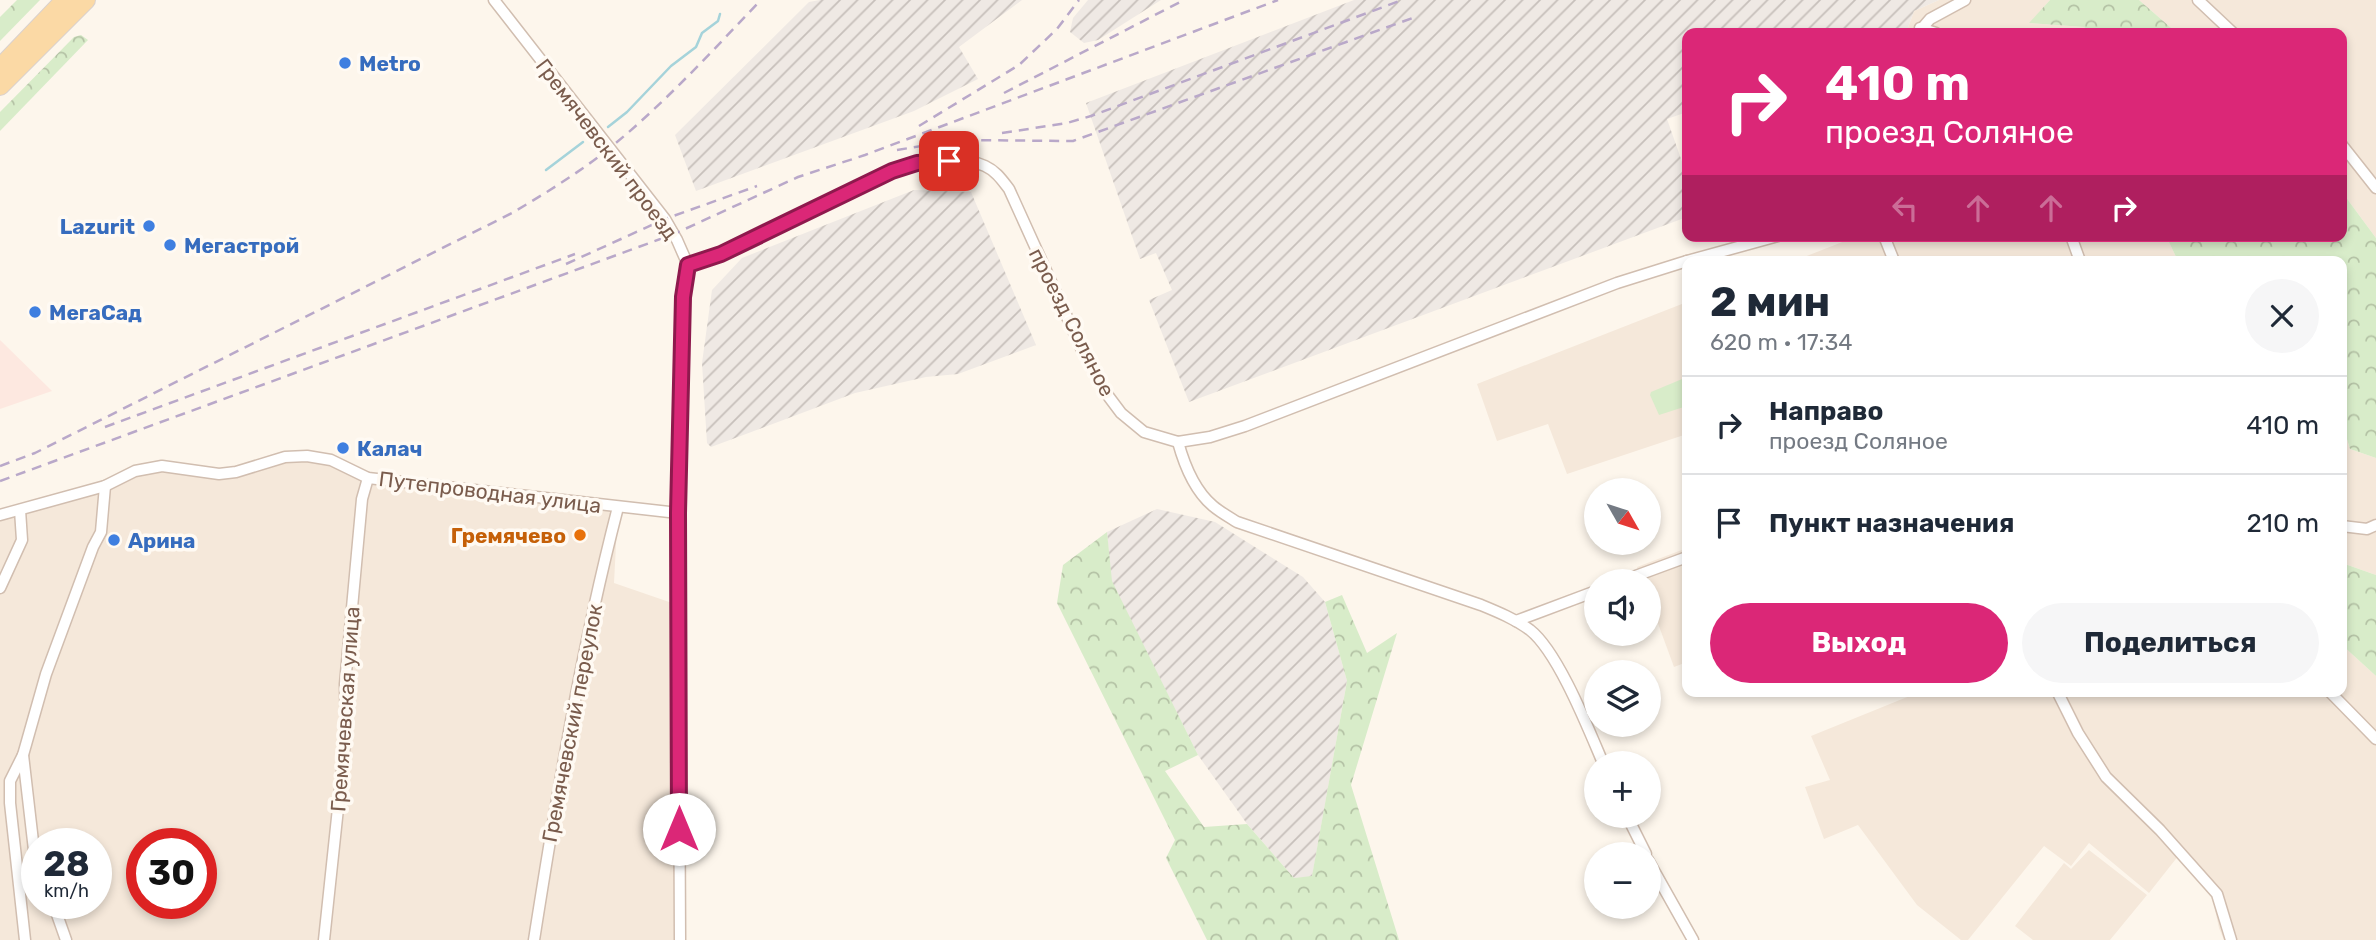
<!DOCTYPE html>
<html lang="ru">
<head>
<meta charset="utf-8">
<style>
	body { margin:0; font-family:Rubik,sans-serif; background:#f6f6f7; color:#1f2937; height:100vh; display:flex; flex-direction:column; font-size:26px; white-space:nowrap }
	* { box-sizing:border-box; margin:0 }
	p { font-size:23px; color:#747a83 }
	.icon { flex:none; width:38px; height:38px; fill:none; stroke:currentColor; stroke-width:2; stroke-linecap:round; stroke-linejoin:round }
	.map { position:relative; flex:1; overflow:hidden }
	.drawer { position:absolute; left:1682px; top:256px; width:665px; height:441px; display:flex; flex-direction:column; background:#fff; border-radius:14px; box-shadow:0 4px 10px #0003 }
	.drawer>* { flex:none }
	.top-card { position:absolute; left:1682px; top:28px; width:665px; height:214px; border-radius:14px; box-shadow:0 4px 10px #0003; background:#db2777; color:#fff; overflow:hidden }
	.needle { width:46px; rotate:129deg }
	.tools { position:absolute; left:1584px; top:478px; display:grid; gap:14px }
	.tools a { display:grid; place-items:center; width:77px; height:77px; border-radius:50%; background:#fff; box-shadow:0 4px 10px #0003; font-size:35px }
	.speed { position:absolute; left:21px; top:828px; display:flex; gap:14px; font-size:35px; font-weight:700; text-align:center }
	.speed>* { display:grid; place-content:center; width:91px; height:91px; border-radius:50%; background:#fff; box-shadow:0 4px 10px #0003; line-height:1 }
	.speed small { font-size:18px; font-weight:400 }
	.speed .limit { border:10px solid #d22; background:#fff; color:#111 }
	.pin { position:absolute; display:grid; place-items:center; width:60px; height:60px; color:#fff; margin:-30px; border-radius:14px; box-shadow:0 4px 10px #0006 }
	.me { position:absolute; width:77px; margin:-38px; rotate:0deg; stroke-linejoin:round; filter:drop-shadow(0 0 5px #0008) }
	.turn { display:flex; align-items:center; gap:24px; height:147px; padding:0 28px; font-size:32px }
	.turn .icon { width:91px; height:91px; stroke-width:2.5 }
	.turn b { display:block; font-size:49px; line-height:60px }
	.lanes { display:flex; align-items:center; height:66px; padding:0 28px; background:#0003; justify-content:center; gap:35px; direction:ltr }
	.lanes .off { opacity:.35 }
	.round { display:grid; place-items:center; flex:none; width:74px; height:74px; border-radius:37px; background:#f6f6f7 }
	.head { display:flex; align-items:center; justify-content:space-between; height:119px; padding:0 28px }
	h1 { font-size:42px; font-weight:700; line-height:52px }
	.action { display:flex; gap:14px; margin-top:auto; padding:14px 28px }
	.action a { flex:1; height:80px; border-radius:42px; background:#db2777; color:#fff; font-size:28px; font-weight:700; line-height:80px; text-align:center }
	.action a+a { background:#f6f6f7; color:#1f2937 }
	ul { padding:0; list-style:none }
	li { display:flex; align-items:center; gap:21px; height:98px; padding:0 28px; border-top:2px solid #e0e1e3 }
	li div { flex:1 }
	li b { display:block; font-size:26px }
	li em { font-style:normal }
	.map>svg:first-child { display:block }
	.residential { fill:#f5e8da; fill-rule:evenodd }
	.commercial { fill:#fde8e0 }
	.industrial { fill:url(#industrial-furrows) }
	.forest { fill:url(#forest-crowns) }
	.garden { fill:#d8ecc9 }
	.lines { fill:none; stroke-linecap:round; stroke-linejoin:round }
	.stream { stroke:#a5d3da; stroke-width:2.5 }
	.street-casing { stroke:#d1beb0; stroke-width:13 }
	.primary-casing { stroke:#dad1cd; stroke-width:20 }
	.street { stroke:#fff; stroke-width:10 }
	.primary { stroke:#fbd9a5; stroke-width:18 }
	.rail { stroke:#b9a8c9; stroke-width:2.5; stroke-dasharray:10 7; stroke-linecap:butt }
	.route-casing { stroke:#8e194d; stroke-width:18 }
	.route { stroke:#db2777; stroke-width:12 }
	.shop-dot { fill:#3f7fe0; stroke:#fffaf3; stroke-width:2.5 }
	.food-dot { fill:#e8710a; stroke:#fffaf3; stroke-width:2.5 }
	.labels { text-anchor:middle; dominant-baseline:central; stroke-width:7; stroke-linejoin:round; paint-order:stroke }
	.shop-label { font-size:21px; font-weight:bold; fill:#366cbe; stroke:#fffaf3; text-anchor:start }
	.street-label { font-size:21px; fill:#7a5c4d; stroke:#fffaf3 }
	.food-label { font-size:21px; font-weight:bold; fill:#c56008; stroke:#fffaf3; text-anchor:end }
</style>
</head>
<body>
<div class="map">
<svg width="2376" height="940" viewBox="0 0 2376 940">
	<defs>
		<pattern id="industrial-furrows" width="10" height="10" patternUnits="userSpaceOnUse" patternTransform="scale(1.75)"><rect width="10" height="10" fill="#efe9e4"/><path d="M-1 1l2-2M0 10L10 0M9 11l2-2" fill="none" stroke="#c7c0bb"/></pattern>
		<pattern id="forest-crowns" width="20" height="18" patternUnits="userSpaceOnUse" patternTransform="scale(1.75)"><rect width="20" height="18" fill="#d8ecc9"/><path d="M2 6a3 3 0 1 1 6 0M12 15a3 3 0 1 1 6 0" fill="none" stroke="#b4c2a5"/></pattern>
	</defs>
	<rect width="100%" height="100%" fill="#fdf6ec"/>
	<!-- residential -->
	<g class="residential">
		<path d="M1939,0H2050L2030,23L2084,27L2090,33H1906L1914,11Z"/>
		<path d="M2139,0H2376V238L2342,192V33H2177Z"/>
		<path d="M1850,236H2166L2178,261H1794L1850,239Z"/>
		<path d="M1687,302V434L1567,474L1548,424L1497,441L1477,384Z"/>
		<path d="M2342,423L2350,449L2376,458V575L2342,563Z"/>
		<path d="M307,456L368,478L618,507L614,583L675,604L674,940H0V515L162,466L219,474ZM37,844H96V903H37ZM142,844H201V903H142Z"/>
		<path d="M1687,548V662L1674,667L1649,599L1648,581H1642L1637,567Z"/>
		<path d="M2342,645L2376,676V940H2224L2219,928L2212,896L2179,855L2149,893L2089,843L2071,866L2044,846L1968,940H1961L1917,905L1858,825L1824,839L1805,787L1830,780L1811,736L1922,691H2342Z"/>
		<path d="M2089,850L2147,895L2110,940H2033L2015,926L2064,863L2071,869Z"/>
	</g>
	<!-- commercial -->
	<path class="commercial" d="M0,340L52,391L0,409Z"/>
	<!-- industrial -->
	<g class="industrial">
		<path d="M820,0H1022L959,47L978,79L914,111L696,191L675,135L809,2Z"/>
		<path d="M1088,0H1161L1098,40L1084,43L1070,32L1073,18Z"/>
		<path d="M1354,0H1939L1914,11L1906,33H1687V112L1667,119L1687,176V217L1189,402L1149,300L1172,290L1156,253L1140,259L1086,103Z"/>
		<path d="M914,190L971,192L1036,345L958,374L926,377L855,393L711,447L707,443L702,363L712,290L742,258Z"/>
		<path d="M1157,509L1215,522L1303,577L1325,602L1347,681L1312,877L1294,878L1247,824L1198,755L1111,581L1107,532Z"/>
	</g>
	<!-- forest -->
	<g class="forest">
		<path d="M17,0H40L0,41V17Z"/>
		<path d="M2050,0H2139L2177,33H2090L2084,27L2029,23Z"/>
		<path d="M81,35L88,40L0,131V112L74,37Z"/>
		<path d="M2342,192L2376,238V458L2350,449L2342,423V261H2178L2166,236H2342Z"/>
		<path d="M1107,532L1112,581L1198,755L1165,771L1204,827L1247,824L1294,878L1312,876L1347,681L1325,602L1342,595L1367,653L1397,633L1351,785L1399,940H1207L1166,858L1175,840L1057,603L1063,565Z"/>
		<path d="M2342,563L2376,575V676L2342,645Z"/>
	</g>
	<!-- garden -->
	<path class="garden" d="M1687,377V406L1659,415L1650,395L1651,392Z"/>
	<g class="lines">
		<!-- stream -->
		<g class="stream">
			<path d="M608,127L627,112L671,66L696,47L702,33L718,21L720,14"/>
			<path d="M546,170L583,142"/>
		</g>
		<defs>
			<g id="street">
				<path d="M494,0L665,219L677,240L688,265L683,297L678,513L680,940"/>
				<path d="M2198,0L2233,33"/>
				<path d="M1920,28L1936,33"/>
				<path d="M1918,33L1930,19L1965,0"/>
				<path d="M2342,145L2376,188"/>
				<path d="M1884,236L1894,261"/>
				<path d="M2071,236L2080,261"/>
				<path d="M1687,261L1778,236"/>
				<path d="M688,265L721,254L892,171C917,163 960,154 985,166C996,171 1002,180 1009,189L1082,350L1109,397L1121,413L1144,432L1178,442L1210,437L1245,426L1617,283L1687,261"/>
				<path d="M1178,442C1184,464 1195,491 1213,506C1220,512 1229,517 1237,522L1481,605C1498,612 1515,619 1530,630C1558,652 1588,728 1603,763"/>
				<path d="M0,515L105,486L135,471L162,466L219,474L236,472L285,457L307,456L331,460L368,478L678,513"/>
				<path d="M2342,526L2367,529L2376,525"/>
				<path d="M1622,581L1687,557"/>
				<path d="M0,588L22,540L20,510"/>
				<path d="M1516,621L1596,591"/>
				<path d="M2057,691L2078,733L2106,777L2160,830L2217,894L2231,940"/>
				<path d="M2329,691L2376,739"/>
				<path d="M23,755L10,781V803L25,940"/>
				<path d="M1627,816L1646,854"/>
				<path d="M37,859L34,850L23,755L46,674L93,547L101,532L105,486"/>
				<path d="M1648,860L1693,940"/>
				<path d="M53,903L66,940"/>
				<path d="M324,940L346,733L345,684L362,499L368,478"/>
				<path d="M534,940C557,794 581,650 618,507"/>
			</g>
			<g id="primary">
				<path d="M0,68L65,0"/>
				<path d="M0,86L86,0"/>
			</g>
		</defs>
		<!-- street casing -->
		<use href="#street" class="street-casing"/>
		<!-- primary casing -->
		<use href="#primary" class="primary-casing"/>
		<!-- street -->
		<use href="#street" class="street"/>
		<!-- primary -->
		<use href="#primary" class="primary"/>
		<!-- rail -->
		<g class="rail">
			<path d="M1004,93L1184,0"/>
			<path d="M919,126L1019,65L1057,29L1079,0"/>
			<path d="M1002,133L1067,123L1091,116L1402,0"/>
			<path d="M897,150L958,140L1073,141L1418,16"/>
			<path d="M566,264L665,219L757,186"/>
			<path d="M105,427L575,254"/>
			<path d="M0,466L35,453L512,213C546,193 580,172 611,147C665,103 713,50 761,0"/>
			<path d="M0,481L674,234L798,177L865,155L1278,0"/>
		</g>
	</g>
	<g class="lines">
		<defs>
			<path id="route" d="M679,829L678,513L683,297L688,265L721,254L892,171L917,163L949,161"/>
		</defs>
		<!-- route casing -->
		<use href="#route" class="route-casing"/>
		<!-- route -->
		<use href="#route" class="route"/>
	</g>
	<!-- markers -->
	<g class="shop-dot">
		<circle cx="345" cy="63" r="7"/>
		<circle cx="149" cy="226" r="7"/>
		<circle cx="170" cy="245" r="7"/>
		<circle cx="35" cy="312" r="7"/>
		<circle cx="343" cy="448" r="7"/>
		<circle cx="114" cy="540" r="7"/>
	</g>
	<circle class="food-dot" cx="580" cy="535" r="7"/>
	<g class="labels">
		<!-- shop labels -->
		<g class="shop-label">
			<text x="359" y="63">Metro</text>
			<text x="135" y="226" text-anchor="end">Lazurit</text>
			<text x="184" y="245">Мегастрой</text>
			<text x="49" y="312">МегаСад</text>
			<text x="357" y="448">Калач</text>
			<text x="128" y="540">Арина</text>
		</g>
		<!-- street labels -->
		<g class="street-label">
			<text transform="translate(607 149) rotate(53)">Гремячевский проезд</text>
			<text transform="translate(1072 322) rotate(63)">проезд Соляное</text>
			<text transform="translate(490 492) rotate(7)">Путепроводная улица</text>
			<text transform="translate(345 709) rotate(-86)">Гремячевская улица</text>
			<text transform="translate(572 723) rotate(-79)">Гремячевский переулок</text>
		</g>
		<!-- food labels -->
		<g class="food-label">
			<text x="566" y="535">Гремячево</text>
		</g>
	</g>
</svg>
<div class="tools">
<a><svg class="needle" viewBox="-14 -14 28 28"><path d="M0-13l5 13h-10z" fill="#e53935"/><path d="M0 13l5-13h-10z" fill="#747a83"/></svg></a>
<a><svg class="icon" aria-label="sound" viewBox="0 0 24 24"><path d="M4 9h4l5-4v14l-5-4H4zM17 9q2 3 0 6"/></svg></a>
<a><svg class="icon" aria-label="layers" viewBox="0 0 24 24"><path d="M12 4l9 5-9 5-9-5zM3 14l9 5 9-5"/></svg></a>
<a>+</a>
<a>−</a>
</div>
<div class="speed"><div>28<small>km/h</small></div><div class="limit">30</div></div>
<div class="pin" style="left:949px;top:161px;background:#d93025"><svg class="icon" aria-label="arrive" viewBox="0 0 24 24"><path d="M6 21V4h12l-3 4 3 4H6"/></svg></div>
<svg class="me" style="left:679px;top:829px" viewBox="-20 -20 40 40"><circle r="19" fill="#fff"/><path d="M0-13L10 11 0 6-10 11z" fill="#db2777"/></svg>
<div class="top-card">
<div class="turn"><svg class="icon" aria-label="right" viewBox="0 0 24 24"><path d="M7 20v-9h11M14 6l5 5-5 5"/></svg><div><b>410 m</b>проезд Соляное</div></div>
<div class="lanes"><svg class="icon off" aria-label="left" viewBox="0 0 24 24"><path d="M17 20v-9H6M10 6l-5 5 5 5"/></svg><svg class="icon off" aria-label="ahead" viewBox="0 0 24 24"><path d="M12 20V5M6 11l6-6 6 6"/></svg><svg class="icon off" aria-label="ahead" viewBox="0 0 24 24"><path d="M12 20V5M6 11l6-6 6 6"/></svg><svg class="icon" aria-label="right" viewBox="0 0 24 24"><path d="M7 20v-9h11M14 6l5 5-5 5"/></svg></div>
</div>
<section class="drawer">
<div class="head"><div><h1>2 мин</h1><p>620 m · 17:34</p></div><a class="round"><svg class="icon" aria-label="close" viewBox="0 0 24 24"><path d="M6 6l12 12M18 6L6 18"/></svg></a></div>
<ul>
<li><svg class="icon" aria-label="right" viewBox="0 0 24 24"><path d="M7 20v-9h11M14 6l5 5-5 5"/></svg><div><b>Направо</b><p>проезд Соляное</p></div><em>410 m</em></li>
<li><svg class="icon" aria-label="arrive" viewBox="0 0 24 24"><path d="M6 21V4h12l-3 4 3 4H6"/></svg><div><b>Пункт назначения</b></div><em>210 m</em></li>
</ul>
<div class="action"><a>Выход</a><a>Поделиться</a></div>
</section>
</div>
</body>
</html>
